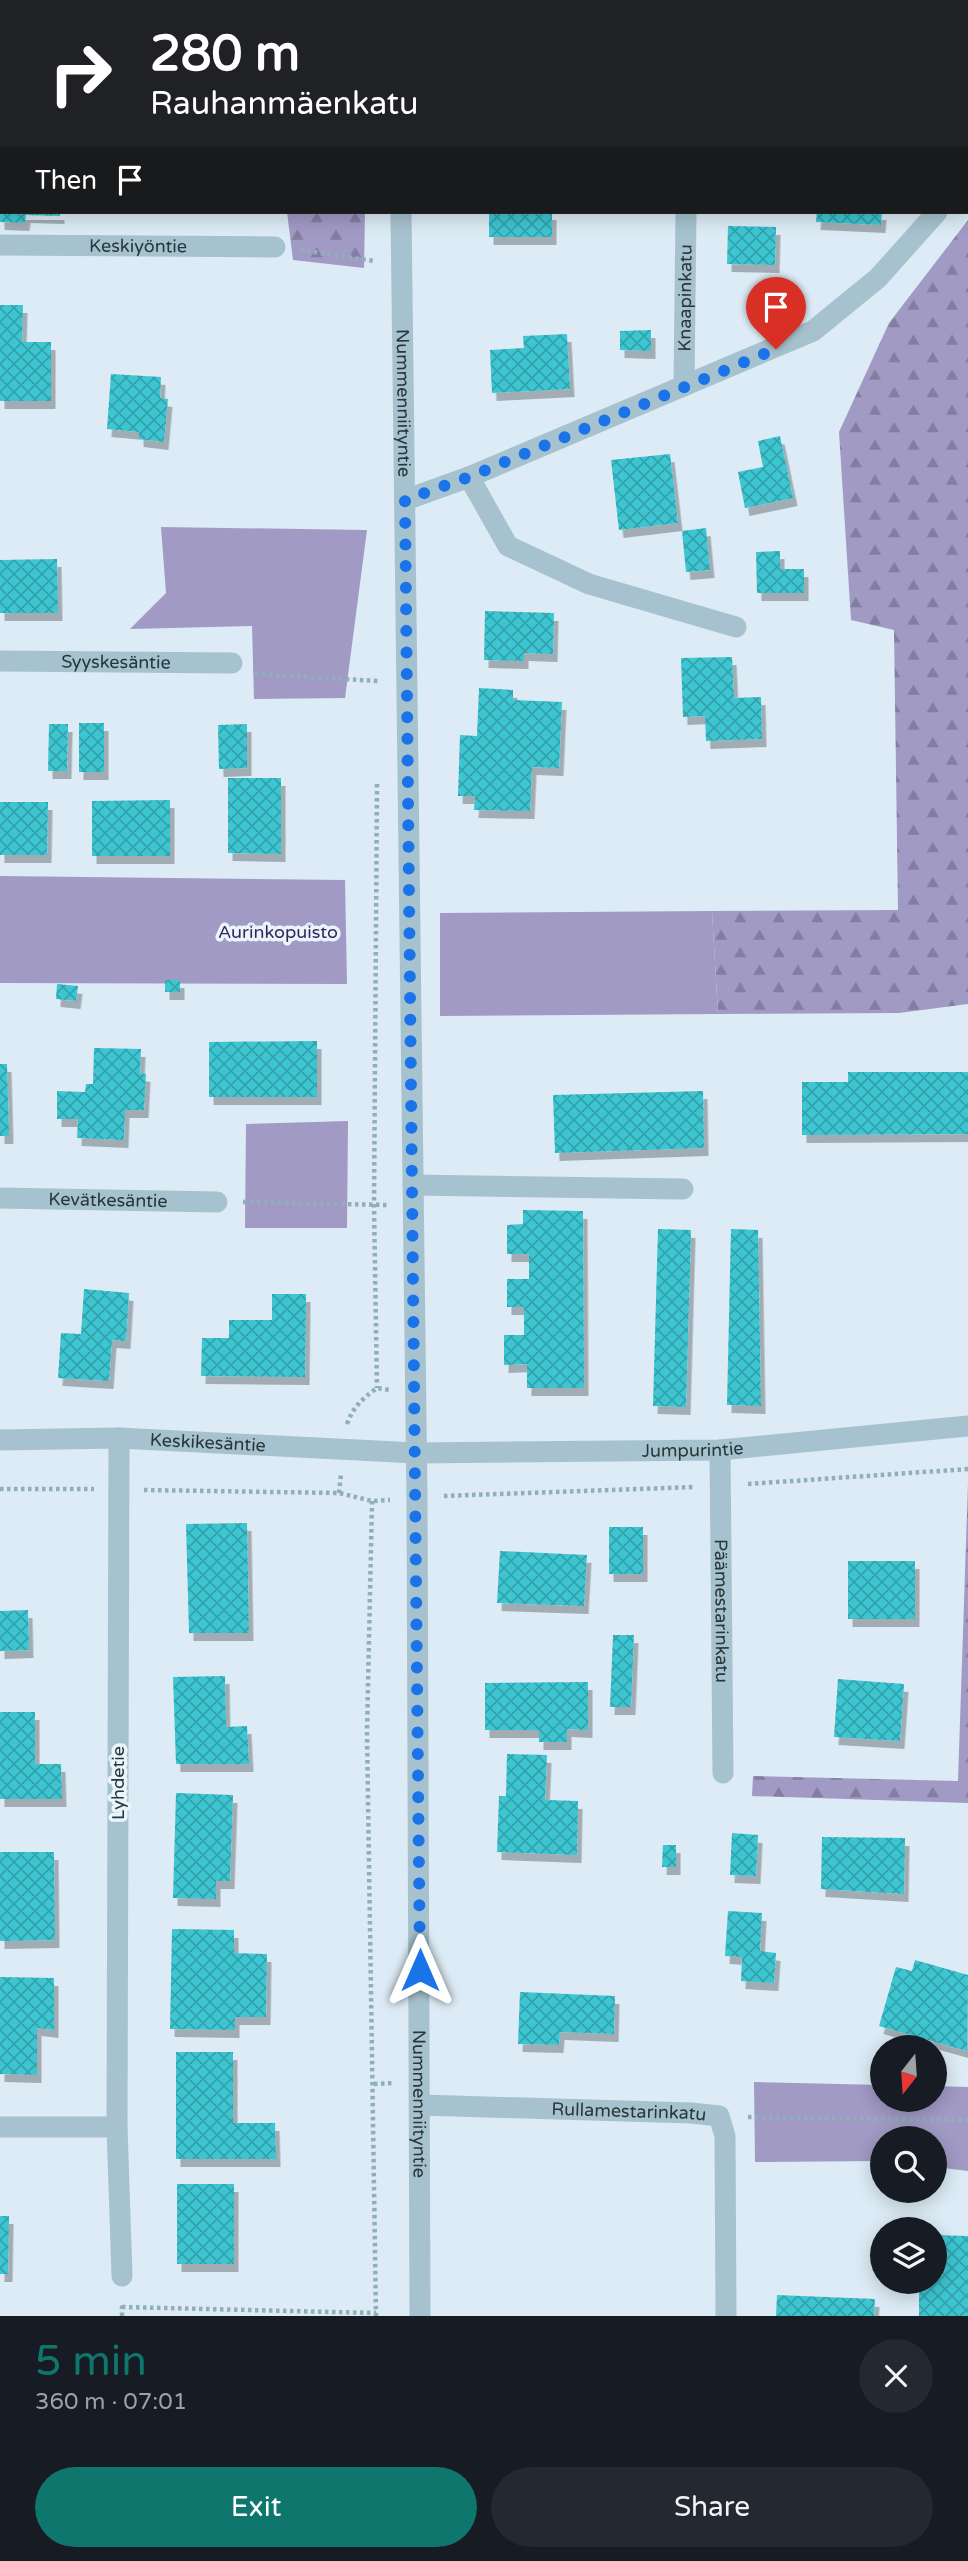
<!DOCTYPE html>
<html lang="en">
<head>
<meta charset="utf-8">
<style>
	body { margin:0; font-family:"Varela Round",sans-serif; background:#242831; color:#f1f3f6; height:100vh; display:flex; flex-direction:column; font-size:26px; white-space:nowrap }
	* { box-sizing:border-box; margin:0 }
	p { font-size:23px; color:#9ea1a6 }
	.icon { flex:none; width:38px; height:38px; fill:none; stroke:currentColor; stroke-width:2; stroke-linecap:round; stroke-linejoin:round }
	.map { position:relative; height:2316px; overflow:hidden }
	.sheet { display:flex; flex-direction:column; background:#171b24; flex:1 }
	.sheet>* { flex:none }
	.hud { position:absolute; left:0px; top:0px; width:970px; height:214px; box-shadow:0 4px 18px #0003; background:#202124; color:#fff; overflow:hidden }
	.needle { width:46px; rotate:197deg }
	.fabs { position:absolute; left:870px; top:2035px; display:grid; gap:14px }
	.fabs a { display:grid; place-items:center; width:77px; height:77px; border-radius:50%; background:#171b24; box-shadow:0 4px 18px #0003; font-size:35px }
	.pin { position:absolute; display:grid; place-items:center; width:60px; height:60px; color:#fff; margin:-72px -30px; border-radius:50% 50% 50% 0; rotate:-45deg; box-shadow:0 0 7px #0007 }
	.pin .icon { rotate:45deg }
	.me { position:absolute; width:77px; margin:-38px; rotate:0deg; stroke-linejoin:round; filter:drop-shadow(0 0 5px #0008) }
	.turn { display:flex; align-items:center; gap:24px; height:147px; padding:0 35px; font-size:32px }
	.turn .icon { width:91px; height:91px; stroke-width:2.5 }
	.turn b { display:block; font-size:49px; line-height:60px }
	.then { display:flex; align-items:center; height:66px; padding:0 35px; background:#0003; gap:14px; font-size:26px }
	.round { display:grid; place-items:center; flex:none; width:74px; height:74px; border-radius:37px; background:#242831 }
	.overview { display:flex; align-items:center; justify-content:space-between; height:119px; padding:0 35px }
	h1 { font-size:42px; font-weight:600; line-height:52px; color:#0f766e }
	.button { display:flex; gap:14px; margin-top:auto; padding:14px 35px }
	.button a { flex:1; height:80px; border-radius:42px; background:#0f766e; color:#fff; font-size:28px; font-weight:600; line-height:80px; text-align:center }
	.button a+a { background:#242831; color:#f1f3f6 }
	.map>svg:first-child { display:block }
	.green { fill:#a19ac5 }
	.forest { fill:url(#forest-firs) }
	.building { fill:url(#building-cross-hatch); filter:url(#shadow) }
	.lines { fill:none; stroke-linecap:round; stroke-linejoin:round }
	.path { stroke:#90afba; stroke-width:4.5; stroke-dasharray:3.5 3.5; stroke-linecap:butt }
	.minor { stroke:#a6c2ce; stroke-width:21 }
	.route { stroke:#1a73e8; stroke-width:12; stroke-dasharray:0 21.6 }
	.labels { text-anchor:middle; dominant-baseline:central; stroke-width:7; stroke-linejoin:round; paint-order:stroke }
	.street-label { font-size:18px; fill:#28373a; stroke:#e9f4fb }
	.park-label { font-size:18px; fill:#33295a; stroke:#e9f4fb }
</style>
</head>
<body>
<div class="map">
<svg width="968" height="2316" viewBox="0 0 968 2316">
	<defs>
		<pattern id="forest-firs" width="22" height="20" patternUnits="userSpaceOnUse" patternTransform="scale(1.75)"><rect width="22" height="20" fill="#a19ac5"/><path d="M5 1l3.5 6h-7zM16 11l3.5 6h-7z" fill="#837ea1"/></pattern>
		<pattern id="building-cross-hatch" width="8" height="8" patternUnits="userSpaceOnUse" patternTransform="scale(1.75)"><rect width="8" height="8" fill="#3cc6d2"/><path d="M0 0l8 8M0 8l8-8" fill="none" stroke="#32a2ab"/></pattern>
		<filter id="shadow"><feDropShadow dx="4.5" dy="8" stdDeviation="0" flood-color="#0004"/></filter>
	</defs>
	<rect width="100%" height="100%" fill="#dcebf5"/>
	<!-- green -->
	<g class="green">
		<path d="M161,527L367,530L345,698L254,699L252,626L130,629L166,593Z"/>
		<path d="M0,876L345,880L347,984L0,983Z"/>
		<path d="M712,911L718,1014L440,1016V913Z"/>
		<path d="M348,1121L347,1228H245L246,1124Z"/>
		<path d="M754,2082L882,2085V2100H934L935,2086L968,2087V2171L935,2167L934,2138H882V2161L755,2162Z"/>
	</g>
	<!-- forest -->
	<g class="forest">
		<rect x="207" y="0" width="153" height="2"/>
		<path d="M287,212H365L364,268L293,260Z"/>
		<path d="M968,220V1004L899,1013L718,1014L712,911L898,910L894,630L851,620L839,432L889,323Z"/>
		<path d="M968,1483V1803L752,1796L753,1776L958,1781Z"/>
	</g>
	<!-- building -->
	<g class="building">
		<path d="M0,212H60V216L26,215L25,223L0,222Z"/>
		<rect x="489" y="212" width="63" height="25"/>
		<path d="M817,212H882L881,225L816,222Z"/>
		<path d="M728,226L776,227L775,265L727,264Z"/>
		<path d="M0,305H23L22,342H51V401H0Z"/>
		<path d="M651,330V351L620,350V331Z"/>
		<path d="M567,334L570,389L492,393L490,350L524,348L523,336Z"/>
		<path d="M111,374L161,377L160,398L168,399L164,442L139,439V432L107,429Z"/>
		<path d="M780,436L793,498L745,508L738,472L763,467L758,441Z"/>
		<path d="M670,454L678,523L619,530L611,460Z"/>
		<path d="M706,528L710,570L686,572L682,531Z"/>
		<path d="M780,551V569H804V593H757L756,552Z"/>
		<path d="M57,559L58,613H0V560Z"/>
		<path d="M485,611L554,613L553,654L524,653V661L484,660Z"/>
		<path d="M732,657L734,698L761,697L762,739L706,741L705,716L683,717L681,658Z"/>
		<path d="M479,688L513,690V700L562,702L559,768L532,767L530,811L474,810L475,796H458L460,735L477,736Z"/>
		<rect x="79" y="723" width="25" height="49"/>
		<path d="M49,724H68L67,771H48Z"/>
		<path d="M247,724V768L219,769L218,725Z"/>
		<path d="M228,778H281V854L228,853Z"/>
		<path d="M170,800V856H92V801Z"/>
		<path d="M0,802H48L47,855H0Z"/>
		<rect x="165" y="980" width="15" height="12"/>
		<path d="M57,984L78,986L76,1001L56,999Z"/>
		<path d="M317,1041V1097H209V1042Z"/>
		<path d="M94,1048L141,1049L140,1073L146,1074L144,1110H125L124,1140L77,1138L78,1119H57V1091L85,1092L86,1084H93Z"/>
		<path d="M0,1064H7L9,1136H0Z"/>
		<path d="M848,1072H968V1134L802,1135V1082H848Z"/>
		<path d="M703,1091L704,1148L555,1153L553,1095Z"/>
		<path d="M523,1210L583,1211L584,1388H527V1364L504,1365V1335H524V1307H507V1279H529V1254H507V1225L523,1224Z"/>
		<path d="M658,1229L691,1230L686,1407L653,1406Z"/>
		<path d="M731,1229L758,1230L761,1406L727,1405Z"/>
		<path d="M84,1289L129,1293L126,1341L112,1340L109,1381L58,1378L61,1333L81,1334Z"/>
		<path d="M272,1294H306L305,1377L201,1376L202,1338H229V1320H272Z"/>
		<path d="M247,1523L249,1633H189L186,1524Z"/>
		<rect x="609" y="1527" width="34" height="47"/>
		<path d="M500,1551L587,1555L584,1606L497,1603Z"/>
		<rect x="848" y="1561" width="67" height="58"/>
		<path d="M28,1610L29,1650L0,1651V1611Z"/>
		<path d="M613,1635H634L631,1707H610Z"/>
		<path d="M225,1676L226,1727L247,1726L249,1764H176L173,1677Z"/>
		<path d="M838,1679L904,1684L900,1741L834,1737Z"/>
		<path d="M588,1682V1730L567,1729V1742H539V1730H485V1683Z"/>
		<path d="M0,1712H35V1764H61L62,1799H0Z"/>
		<path d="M507,1754L547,1755L545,1800L578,1801L577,1855L497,1852L499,1796H506Z"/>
		<path d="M176,1793L233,1795L230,1881H216V1899L173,1898Z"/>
		<path d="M732,1833L758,1835L756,1876L730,1875Z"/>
		<path d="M822,1837L905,1838L904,1894L821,1889Z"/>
		<path d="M663,1845H676V1867H662Z"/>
		<path d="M0,1852H54L55,1940L0,1941Z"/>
		<path d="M728,1911L762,1913L760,1951L776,1953L774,1983L741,1981L742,1957L725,1956Z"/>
		<path d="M172,1929L234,1930V1953L267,1954L266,2017H235V2030L170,2029Z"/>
		<path d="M915,1960L968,1975L967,2051L879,2026L896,1967L912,1971Z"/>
		<path d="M0,1977L54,1978V2030L37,2028V2075L0,2074Z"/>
		<path d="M520,1992L615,1996L614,2034L560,2032L559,2045L518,2044Z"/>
		<path d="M176,2052H233V2123H275L276,2159H176Z"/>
		<rect x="177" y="2184" width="57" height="80"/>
		<path d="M0,2216H9L8,2274H0Z"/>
		<path d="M934,2235L968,2236V2316H919V2282H934Z"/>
		<path d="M777,2295L875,2299L874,2316H776Z"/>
	</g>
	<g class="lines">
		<!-- path -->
		<g class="path">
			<path d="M300,250L374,261"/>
			<path d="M255,674L378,681"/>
			<path d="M377,784L374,1205L377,1388"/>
			<path d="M243,1202L388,1205"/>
			<path d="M347,1424C353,1407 362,1399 377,1388L390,1390"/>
			<path d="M748,1484L968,1469"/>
			<path d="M0,1489H94"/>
			<path d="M144,1490L339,1493L372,1501L390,1500"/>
			<path d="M339,1493L341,1474"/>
			<path d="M444,1496L694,1487"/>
			<path d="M372,1501L367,1733L376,2316"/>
			<path d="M374,2084L394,2083"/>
			<path d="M748,2117L968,2120"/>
			<path d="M122,2307L376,2313"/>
			<path d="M122,2316V2305"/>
		</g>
		<!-- minor -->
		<g class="minor">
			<path d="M387,0V2"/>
			<path d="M689,2V0"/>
			<path d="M968,177V176"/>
			<path id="s1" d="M401,212L417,1499L420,2316"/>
			<path id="s2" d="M0,245L275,247"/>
			<path id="s3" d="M684,386L686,212"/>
			<path d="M469,477L508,546L589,584L736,627"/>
			<path d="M405,500L469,477L813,331L878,278L937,212"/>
			<path id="s4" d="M0,661L232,663"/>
			<path d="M413,1185L683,1189"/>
			<path id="s5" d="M0,1198L217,1202"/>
			<path d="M119,1438L117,2127L122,2276"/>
			<path id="s6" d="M0,1440L119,1438L416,1453L720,1450L968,1426"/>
			<path id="s7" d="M720,1450L723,1773"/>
			<path id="s8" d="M421,2105L691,2113L719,2116L725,2136L726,2316"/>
			<path d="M0,2127H117"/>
		</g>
	</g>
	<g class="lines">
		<!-- route -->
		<path class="route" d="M420,1970L405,500L469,477L776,349"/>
	</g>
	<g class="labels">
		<!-- street labels -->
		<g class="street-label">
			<text stroke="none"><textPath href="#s2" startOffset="138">Keskiyöntie</textPath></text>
			<text stroke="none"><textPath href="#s3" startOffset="88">Knaapinkatu</textPath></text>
			<text stroke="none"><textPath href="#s1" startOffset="191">Nummenniityntie</textPath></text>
			<text stroke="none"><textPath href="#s4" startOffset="116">Syyskesäntie</textPath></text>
			<text stroke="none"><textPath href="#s5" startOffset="108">Kevätkesäntie</textPath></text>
			<text stroke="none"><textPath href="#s6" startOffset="208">Keskikesäntie</textPath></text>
			<text stroke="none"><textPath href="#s6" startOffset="693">Jumpurintie</textPath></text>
			<text stroke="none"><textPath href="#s7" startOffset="161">Päämestarinkatu</textPath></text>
			<text transform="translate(118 1783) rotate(-90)">Lyhdetie</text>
			<text stroke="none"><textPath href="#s1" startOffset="1892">Nummenniityntie</textPath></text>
			<text stroke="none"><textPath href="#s8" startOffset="208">Rullamestarinkatu</textPath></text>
		</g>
		<!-- park labels -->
		<g class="park-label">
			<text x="278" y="932">Aurinkopuisto</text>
		</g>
	</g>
</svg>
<div class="fabs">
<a><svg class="needle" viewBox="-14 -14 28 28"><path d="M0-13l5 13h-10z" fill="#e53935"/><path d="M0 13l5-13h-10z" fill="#9ea1a6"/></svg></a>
<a><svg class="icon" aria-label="search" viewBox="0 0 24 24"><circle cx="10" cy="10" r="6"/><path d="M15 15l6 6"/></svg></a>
<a><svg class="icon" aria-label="layers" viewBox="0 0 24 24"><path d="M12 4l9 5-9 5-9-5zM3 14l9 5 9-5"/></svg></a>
</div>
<div class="pin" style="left:776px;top:349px;background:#d93025"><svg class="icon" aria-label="arrive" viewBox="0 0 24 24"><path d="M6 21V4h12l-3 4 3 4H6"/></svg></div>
<svg class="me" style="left:420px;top:1970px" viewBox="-20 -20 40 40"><path d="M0-17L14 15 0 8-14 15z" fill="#1a73e8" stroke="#fff" stroke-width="4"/></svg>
<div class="hud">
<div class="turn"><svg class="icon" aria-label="right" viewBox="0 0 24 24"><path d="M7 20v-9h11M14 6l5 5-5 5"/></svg><div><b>280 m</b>Rauhanmäenkatu</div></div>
<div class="then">Then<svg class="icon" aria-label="arrive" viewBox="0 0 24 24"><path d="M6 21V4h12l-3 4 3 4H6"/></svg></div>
</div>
</div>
<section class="sheet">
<div class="overview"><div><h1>5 min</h1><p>360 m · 07:01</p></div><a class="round"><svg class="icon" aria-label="close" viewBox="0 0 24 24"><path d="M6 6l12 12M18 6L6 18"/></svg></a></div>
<div class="button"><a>Exit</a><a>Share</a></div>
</section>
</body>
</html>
